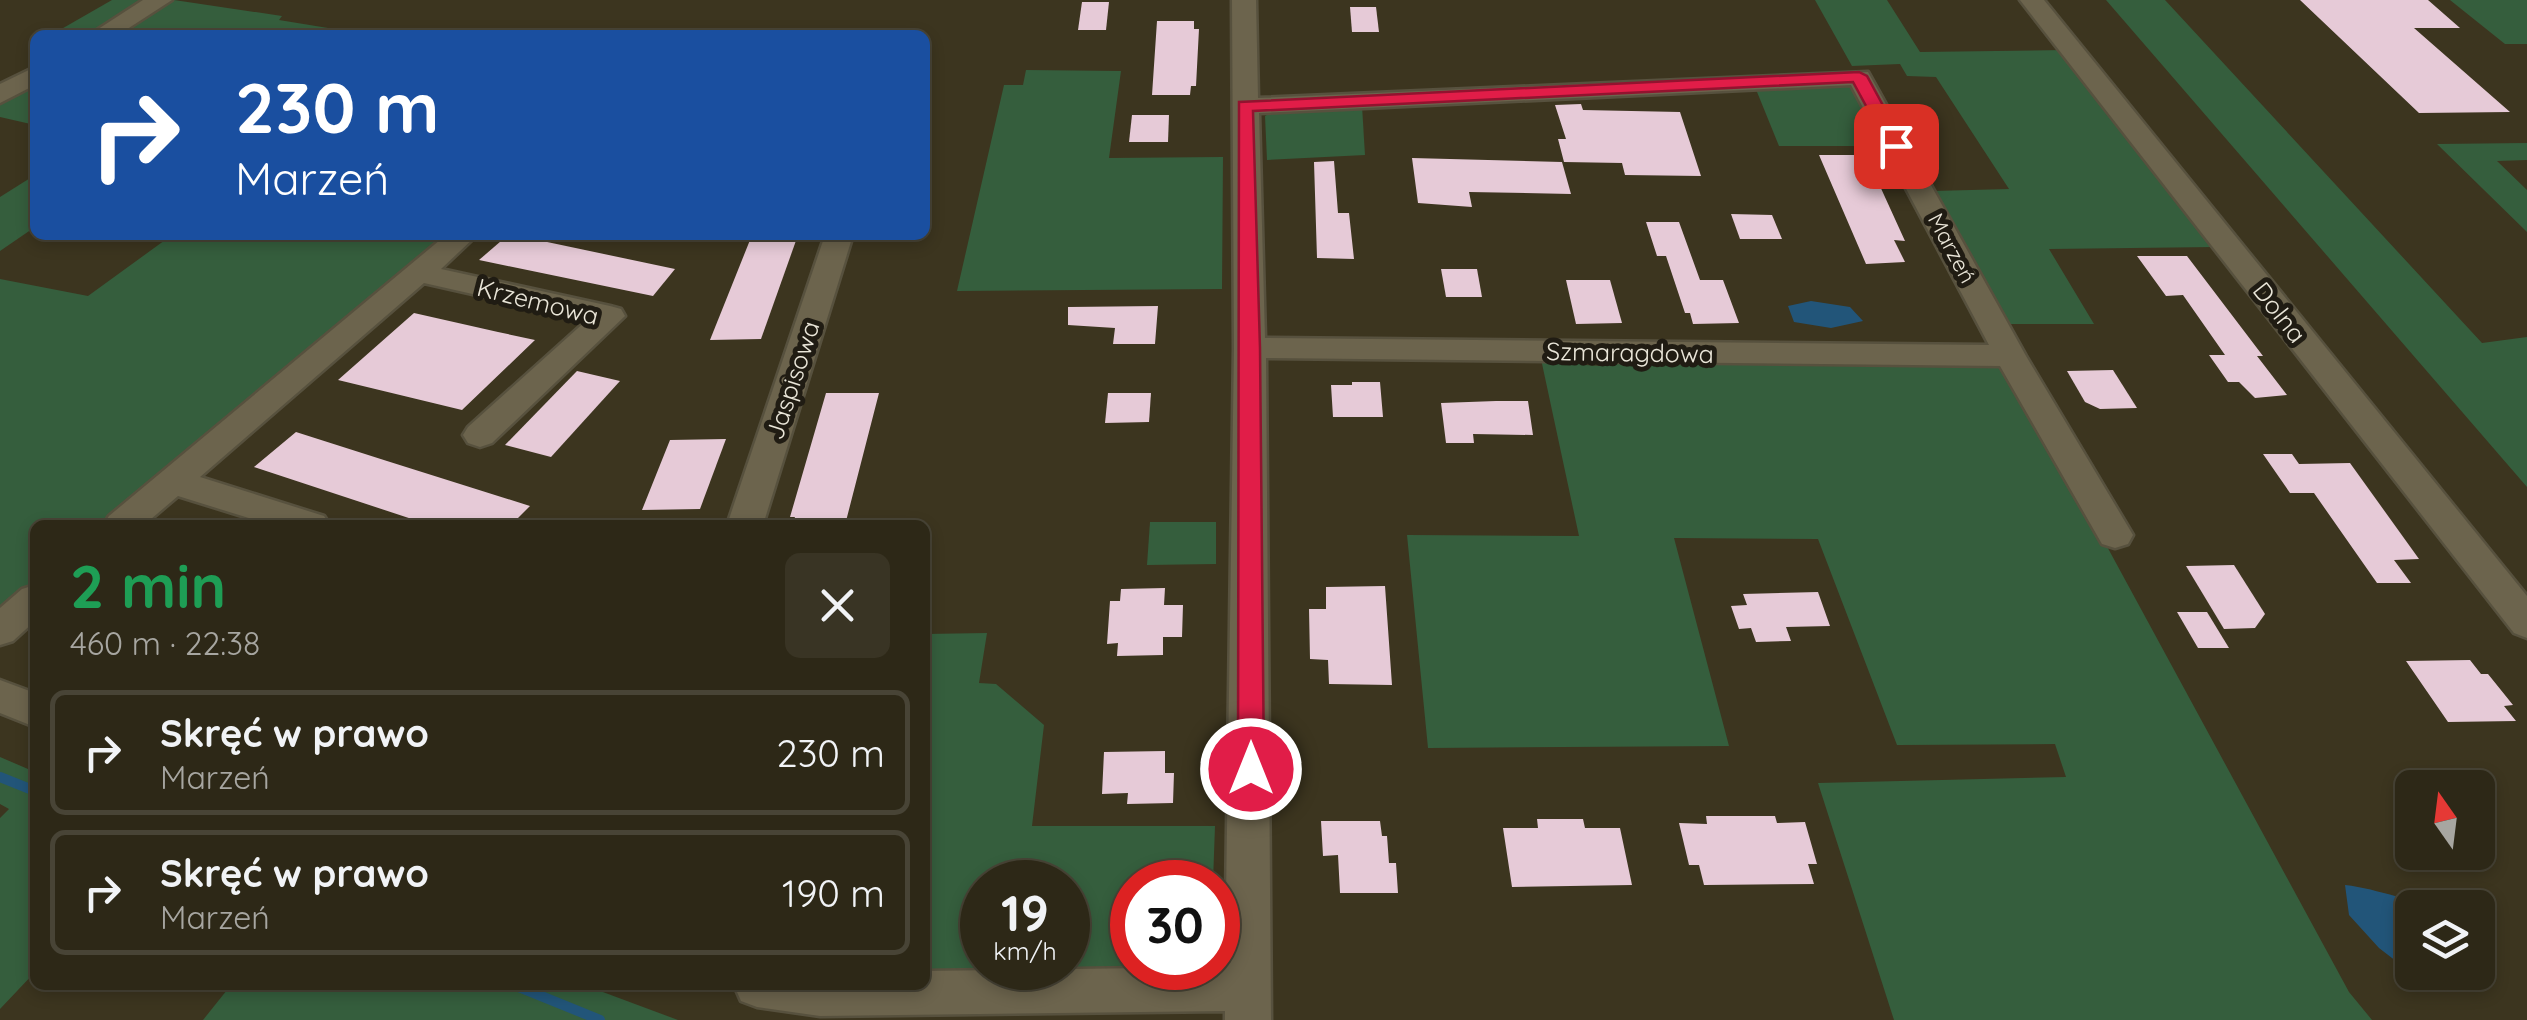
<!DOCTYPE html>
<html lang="pl">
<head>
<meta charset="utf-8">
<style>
	body { margin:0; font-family:Quicksand,sans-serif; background:#393424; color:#f1f3f6; height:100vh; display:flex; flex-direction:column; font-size:38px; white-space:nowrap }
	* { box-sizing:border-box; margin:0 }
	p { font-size:32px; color:#a7a6a1 }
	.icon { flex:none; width:55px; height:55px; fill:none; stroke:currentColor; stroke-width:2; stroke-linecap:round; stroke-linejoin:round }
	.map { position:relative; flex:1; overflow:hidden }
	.drawer { position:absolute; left:30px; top:520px; width:900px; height:470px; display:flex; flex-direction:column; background:#2d2817; border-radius:15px; box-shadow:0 5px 15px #0003,0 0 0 2px #484436 }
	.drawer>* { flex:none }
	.hud { position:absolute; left:30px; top:30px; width:900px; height:210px; border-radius:15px; box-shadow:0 5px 15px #0003,0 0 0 2px #484436; background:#1a4fa0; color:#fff; overflow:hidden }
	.needle { width:65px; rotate:346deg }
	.fabs { position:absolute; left:2395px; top:770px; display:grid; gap:20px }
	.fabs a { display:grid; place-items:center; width:100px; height:100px; border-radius:15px; background:#2d2817; box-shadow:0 5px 15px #0003,0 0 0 2px #484436; font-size:50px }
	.speed { position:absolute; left:960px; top:860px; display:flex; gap:20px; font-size:50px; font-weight:700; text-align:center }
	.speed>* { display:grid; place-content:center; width:130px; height:130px; border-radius:50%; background:#2d2817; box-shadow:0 5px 15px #0003,0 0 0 2px #484436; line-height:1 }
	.speed small { font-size:25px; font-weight:400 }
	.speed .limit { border:15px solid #d22; background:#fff; color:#111 }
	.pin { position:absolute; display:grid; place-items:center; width:85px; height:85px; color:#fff; margin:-42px; border-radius:20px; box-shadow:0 5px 15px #0006 }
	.me { position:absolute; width:110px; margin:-55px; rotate:0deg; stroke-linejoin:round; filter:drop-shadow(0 0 8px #0008) }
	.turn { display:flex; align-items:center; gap:35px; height:210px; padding:0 40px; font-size:45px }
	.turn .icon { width:130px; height:130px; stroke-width:2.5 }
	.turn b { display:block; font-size:70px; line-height:85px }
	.round { display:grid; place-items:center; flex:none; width:105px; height:105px; border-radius:15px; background:#393424 }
	.head { display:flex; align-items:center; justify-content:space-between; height:170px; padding:0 40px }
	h1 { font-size:60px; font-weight:700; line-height:75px; color:#1e9e55 }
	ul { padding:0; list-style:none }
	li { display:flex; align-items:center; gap:30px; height:125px; margin:0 20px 15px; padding:0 20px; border:5px solid #484436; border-radius:15px }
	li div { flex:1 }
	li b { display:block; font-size:38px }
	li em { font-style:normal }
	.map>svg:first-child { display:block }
	.green { fill:#355e3d; fill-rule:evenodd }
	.water { fill:#225579 }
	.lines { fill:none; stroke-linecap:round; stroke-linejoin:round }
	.stream { stroke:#225579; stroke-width:10 }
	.building { fill:#e6cad7 }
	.street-casing { stroke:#57513e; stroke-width:5 }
	.street { fill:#6c644d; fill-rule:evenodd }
	.route { fill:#e11d48; stroke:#92132f; stroke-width:2.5 }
	.labels { text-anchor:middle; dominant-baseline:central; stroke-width:10; stroke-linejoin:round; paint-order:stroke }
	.far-street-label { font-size:22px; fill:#eae6d9; stroke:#201c13 }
	.street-label { font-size:25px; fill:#eae6d9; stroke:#201c13 }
</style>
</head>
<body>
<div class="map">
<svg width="2527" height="1020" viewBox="0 0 2527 1020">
	<rect width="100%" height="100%" fill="#3c351f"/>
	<!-- green -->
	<g class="green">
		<path d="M112,0H152L95,35H51Z"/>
		<path d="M174,0L282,16L279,20L328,28L318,35H112Z"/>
		<path d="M1815,0H1887L1920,52L2065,50L2215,247L2049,249L2094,324H2009L1933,191L2009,189L1936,77L1907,76L1900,64L1852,66Z"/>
		<path d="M2106,0H2165L2482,343L2527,337V487Z"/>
		<path d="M2450,0H2527V44H2505Z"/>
		<path d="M1026,70L1121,71L1109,158L1223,157L1222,289L957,291L1004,85H1023Z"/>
		<path d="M35,79V125L0,117V99Z"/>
		<path d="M1850,83L1886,146H1779L1755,87Z"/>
		<path d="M1362,106L1365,155L1267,160L1265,116L1275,110Z"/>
		<path d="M2527,143V160L2497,161L2527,190V232L2437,144Z"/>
		<path d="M35,175V227L0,251V197Z"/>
		<path d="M172,235H446L108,525H35V586L0,616V279L88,296Z"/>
		<path d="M1541,359L1578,360L1585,365L1602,366L1606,361L2009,366L2349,992L2372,1020H1894L1818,783L2066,777L2055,744L1897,745L1818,539L1674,538L1729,746L1428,748L1407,535L1579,536Z"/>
		<path d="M1150,522H1216V564L1147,565Z"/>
		<path d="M987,633L979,683L996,684L1044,725L1032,826H1215L1213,882H1132V968H1192L925,977V634ZM982,882H1068V968H982Z"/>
		<path d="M0,757L35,772V972L0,1009V818L9,809L0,804Z"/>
		<path d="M231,985H584L678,1020H203Z"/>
	</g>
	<!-- water -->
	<g class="water">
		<path d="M1811,301L1850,307L1863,321L1831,328L1794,322L1788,306Z"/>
		<path d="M2345,885C2381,889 2412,905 2449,904L2451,907L2412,908V972H2478V963L2482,980L2418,978L2379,948L2349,915Z"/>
	</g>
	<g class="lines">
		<!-- stream -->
		<g class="stream">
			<path d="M0,777L35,791"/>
			<path d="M514,985L600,1020"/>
		</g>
	</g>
	<!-- building -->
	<g class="building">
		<path d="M2300,0H2428L2460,28H2414L2510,112L2419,113Z"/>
		<path d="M1082,2H1109L1106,30H1078Z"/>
		<path d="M1350,7H1376L1379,32H1352Z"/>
		<path d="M1157,21H1194V29H1199L1196,86H1191L1190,95H1152Z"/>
		<path d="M1581,104L1583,110L1680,112L1701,176L1625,175L1622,163L1564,162L1558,139H1566L1555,105Z"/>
		<path d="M1132,115H1169L1168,142H1129Z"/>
		<path d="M1819,155H1859L1863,162H1869L1905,241L1894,240L1905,262L1866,264Z"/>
		<path d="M1412,158L1562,162L1571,194L1469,192L1472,207L1418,203Z"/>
		<path d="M1334,161L1338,213H1349L1354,259L1317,258L1314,162Z"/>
		<path d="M1731,214L1772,215L1782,239H1740Z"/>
		<path d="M1646,222H1679L1700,280H1723L1739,323L1693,324L1690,313H1685L1666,256H1657Z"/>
		<path d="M508,235H514L675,269L653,296L479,260Z"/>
		<path d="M752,235H798L761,339L710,340Z"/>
		<path d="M2137,256H2187L2263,356H2257L2287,395L2255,398L2239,382H2228L2209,355H2225L2183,295L2166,296Z"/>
		<path d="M1441,269H1477L1482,297H1446Z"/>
		<path d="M1566,280H1610L1622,323L1576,324Z"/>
		<path d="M1158,306L1155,344H1113L1115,328L1068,325V307Z"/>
		<path d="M414,313L498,332L535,340L462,410L338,380Z"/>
		<path d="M2113,370L2137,408L2100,409L2085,402L2067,371Z"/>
		<path d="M577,371L620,381L551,457L505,445Z"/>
		<path d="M1352,382H1380L1383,417H1333L1331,385H1352Z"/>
		<path d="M826,393H879L845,525H792L795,517H790Z"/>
		<path d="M1108,393H1151L1149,422L1105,423Z"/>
		<path d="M1496,401H1528L1533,435L1473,434L1474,443H1446L1441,403Z"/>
		<path d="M296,432L387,461L530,506L511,525H430L254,467Z"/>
		<path d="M726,439L700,509L642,510L670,440Z"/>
		<path d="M2263,454H2292L2299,464L2350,463L2419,559L2394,560L2411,583H2377L2314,493H2290Z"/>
		<path d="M2234,565L2265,614L2255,628L2224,629L2186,566Z"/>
		<path d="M1385,586L1392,685L1329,684L1328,660L1310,659L1309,609H1326V587Z"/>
		<path d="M1165,588L1164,605H1183L1182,637H1163V655L1117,656L1118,643L1107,644L1110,601H1120L1121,589Z"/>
		<path d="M1818,592L1830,626L1786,627L1791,641L1756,642L1751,628L1739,629L1731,606L1747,605L1743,594Z"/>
		<path d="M2177,612H2207L2229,648H2198Z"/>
		<path d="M2470,660L2481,674H2488L2513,705L2504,706L2516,721L2448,722L2406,661Z"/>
		<path d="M1165,751V773H1174L1173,803L1127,804L1128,793L1102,794L1104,752Z"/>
		<path d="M1706,816H1775L1777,823L1805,822L1817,864H1808L1814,884L1704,885L1699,865H1689L1679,823L1707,824Z"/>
		<path d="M1537,819H1583L1585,828H1620L1632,885L1512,887L1503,828H1538Z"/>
		<path d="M1321,821H1380L1382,836H1387L1389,863H1396L1398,893H1340L1338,855L1323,856Z"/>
	</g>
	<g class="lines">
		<defs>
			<g id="street">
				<path d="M143,0H172L118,35H89Z"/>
				<path d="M1232,0H1256L1258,98L1868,72L2026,356L2133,535L2128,544L2115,548L2102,544L2000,366L1266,358L1271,1020H1225V1011L820,1016L757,1007L741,1001L734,985H925V971L1225,967L1234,348ZM1851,85L1989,345L1265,338L1259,113Z"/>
				<path d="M2020,0H2044L2527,596V638L2514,633Z"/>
				<path d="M35,67V85L0,103V84Z"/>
				<path d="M446,235H477L441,269L610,306L621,309L625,316L492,443L480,447L468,443L463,435L468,427L587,320L424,283L200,477L324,516L330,525H271L178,496L144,525H103L109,516Z"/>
				<path d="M825,235H853L763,525H727Z"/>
				<path d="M35,585V621L13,641L0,645V608L22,589Z"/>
				<path d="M0,680L35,693V727L0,713Z"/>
			</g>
		</defs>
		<!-- street casing -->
		<use href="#street" class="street-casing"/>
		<!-- street -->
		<use href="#street" class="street"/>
	</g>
	<!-- route -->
	<path class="route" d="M1859,72L1867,76L1905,146L1903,150H1890L1853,82L1253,111L1260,348L1264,769L1260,777L1251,780L1242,777L1238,769L1239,102Z"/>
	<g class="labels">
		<!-- far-street labels -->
		<g class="far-street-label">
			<text transform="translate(1952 248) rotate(62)">Marzeń</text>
		</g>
		<!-- street labels -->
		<g class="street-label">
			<text transform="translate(538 301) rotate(14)">Krzemowa</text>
			<text transform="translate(2280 312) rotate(52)">Dolna</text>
			<text transform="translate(1630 352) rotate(1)">Szmaragdowa</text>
			<text transform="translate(792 380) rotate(-72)">Jaspisowa</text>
		</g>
	</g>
</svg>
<div class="fabs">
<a><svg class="needle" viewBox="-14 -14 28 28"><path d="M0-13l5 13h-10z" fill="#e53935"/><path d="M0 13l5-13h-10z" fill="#a7a6a1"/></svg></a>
<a><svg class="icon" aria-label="layers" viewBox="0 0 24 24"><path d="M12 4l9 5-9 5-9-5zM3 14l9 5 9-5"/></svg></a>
</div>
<div class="speed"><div>19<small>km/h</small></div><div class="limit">30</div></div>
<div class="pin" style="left:1896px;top:146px;background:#d93025"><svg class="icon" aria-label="arrive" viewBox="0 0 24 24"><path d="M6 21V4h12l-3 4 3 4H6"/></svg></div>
<svg class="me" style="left:1251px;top:769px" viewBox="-20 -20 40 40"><circle r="17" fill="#e11d48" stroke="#fff" stroke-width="3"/><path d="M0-11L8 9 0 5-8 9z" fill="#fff"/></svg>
<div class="hud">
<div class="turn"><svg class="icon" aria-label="right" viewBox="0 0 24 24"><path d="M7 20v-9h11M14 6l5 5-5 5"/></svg><div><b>230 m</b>Marzeń</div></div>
</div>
<section class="drawer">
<div class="head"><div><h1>2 min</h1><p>460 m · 22:38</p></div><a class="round"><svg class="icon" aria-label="close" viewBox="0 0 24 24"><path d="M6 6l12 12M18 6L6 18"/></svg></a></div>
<ul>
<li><svg class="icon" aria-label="right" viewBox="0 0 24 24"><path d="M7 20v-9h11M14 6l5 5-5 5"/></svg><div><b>Skręć w prawo</b><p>Marzeń</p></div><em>230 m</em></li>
<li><svg class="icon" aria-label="right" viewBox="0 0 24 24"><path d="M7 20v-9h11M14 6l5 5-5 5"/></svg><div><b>Skręć w prawo</b><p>Marzeń</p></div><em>190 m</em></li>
</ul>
</section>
</div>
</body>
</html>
